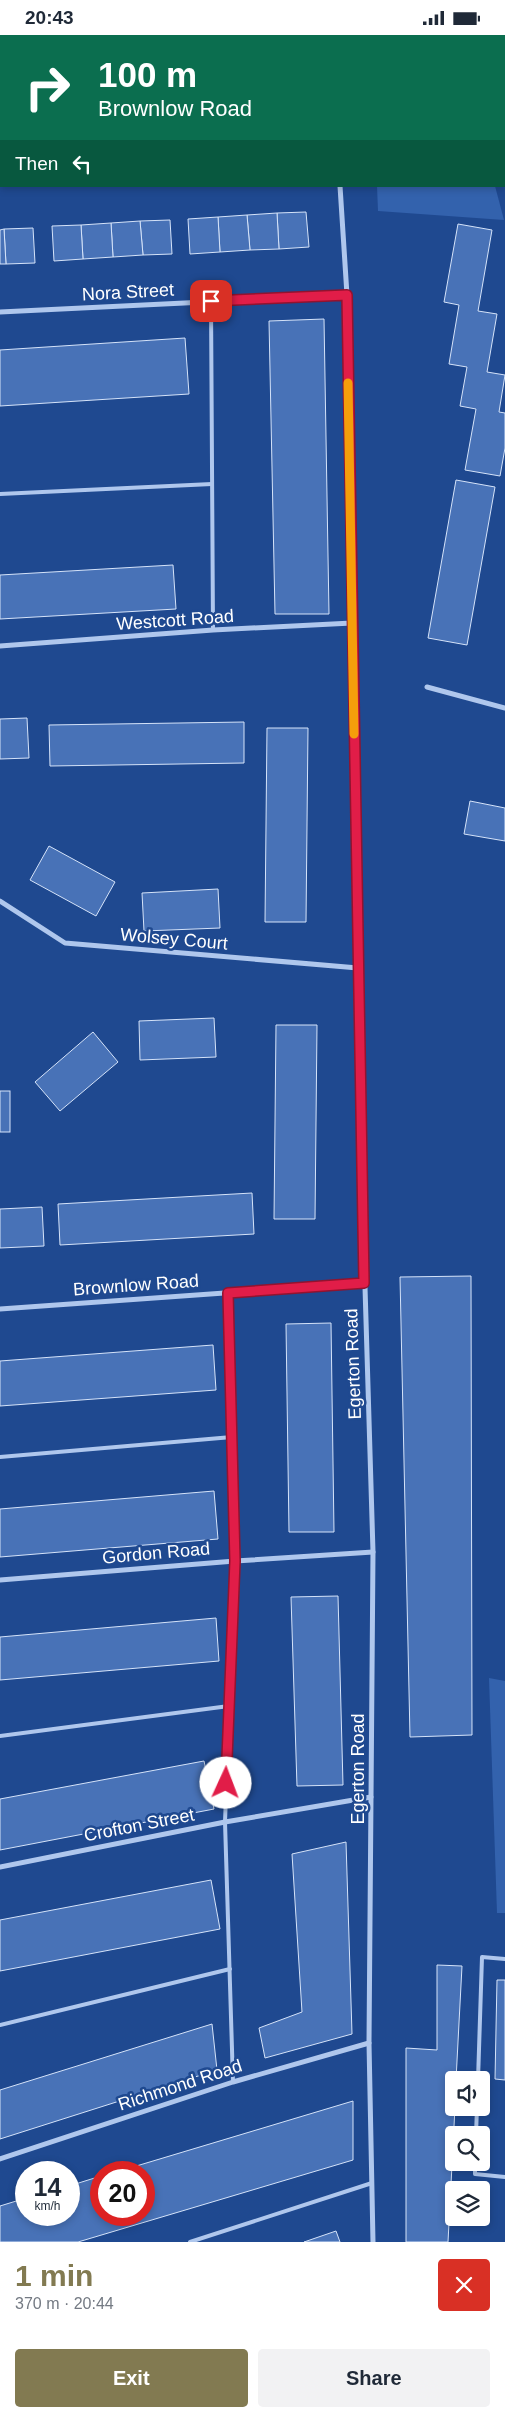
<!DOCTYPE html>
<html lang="en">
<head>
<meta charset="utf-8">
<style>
	body { margin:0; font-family:Helvetica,sans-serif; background:#f2f2f3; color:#1f2937; height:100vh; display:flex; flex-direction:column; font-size:19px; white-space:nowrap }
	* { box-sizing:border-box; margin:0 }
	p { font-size:16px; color:#747a83 }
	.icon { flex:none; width:28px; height:28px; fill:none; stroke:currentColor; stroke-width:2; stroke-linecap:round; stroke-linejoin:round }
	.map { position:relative; height:2207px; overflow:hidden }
	.side { display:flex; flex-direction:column; background:#fff; flex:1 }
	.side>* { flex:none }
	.guide { position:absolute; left:0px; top:0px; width:505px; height:152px; box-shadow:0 2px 8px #0003; background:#0b6e4f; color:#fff; overflow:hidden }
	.buttons { position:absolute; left:445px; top:2036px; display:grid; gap:10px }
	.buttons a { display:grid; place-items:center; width:45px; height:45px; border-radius:5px; background:#fff; box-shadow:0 2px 8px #0003; font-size:25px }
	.speed { position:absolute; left:15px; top:2126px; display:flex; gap:10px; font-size:25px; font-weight:700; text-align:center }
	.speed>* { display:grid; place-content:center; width:65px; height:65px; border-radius:50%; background:#fff; box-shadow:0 2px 8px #0003; line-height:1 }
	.speed small { font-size:12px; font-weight:400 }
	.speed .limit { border:8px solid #d22; background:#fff; color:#111 }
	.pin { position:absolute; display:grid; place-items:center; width:42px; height:42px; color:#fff; margin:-21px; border-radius:10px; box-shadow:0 2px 8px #0006 }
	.me { position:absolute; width:55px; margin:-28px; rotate:2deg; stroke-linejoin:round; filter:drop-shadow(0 0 4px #0008) }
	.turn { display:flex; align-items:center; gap:18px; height:105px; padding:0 15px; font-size:22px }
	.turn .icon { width:65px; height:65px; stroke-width:2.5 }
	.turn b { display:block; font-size:35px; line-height:42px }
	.then { display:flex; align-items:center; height:48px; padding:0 15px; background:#0003; gap:10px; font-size:19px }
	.round { display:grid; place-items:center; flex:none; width:52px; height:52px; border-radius:5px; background:#f2f2f3 }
	.head { display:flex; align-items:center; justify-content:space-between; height:85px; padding:0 15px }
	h1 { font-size:30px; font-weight:700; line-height:38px; color:#827a51 }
	.action { display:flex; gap:10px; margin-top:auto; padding:10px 15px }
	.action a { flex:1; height:58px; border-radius:5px; background:#827a51; color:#fff; font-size:20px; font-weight:700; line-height:58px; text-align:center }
	.action a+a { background:#f2f2f3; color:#1f2937 }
	.status { display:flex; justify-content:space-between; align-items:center; height:35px; padding:0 25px; background:#fff; direction:ltr }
	.status svg { height:14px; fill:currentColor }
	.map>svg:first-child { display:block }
	.green { fill:#3362ad }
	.building { fill:#4872b7; stroke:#d5e3f9 }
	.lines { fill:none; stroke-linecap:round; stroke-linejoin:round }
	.service { stroke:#afc7ed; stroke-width:4 }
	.minor { stroke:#afc7ed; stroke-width:5 }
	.route-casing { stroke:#92132f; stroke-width:12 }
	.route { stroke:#e11d48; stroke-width:9 }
	.slow { stroke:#f59e0b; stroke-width:9 }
	.labels { text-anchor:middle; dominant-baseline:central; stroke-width:5; stroke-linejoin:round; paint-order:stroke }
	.street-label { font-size:18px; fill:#fff; stroke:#1f4990 }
</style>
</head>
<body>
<div class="status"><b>20:43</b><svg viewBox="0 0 49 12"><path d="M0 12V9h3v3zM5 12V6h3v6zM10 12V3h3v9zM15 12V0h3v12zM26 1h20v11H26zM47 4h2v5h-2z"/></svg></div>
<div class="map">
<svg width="505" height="2207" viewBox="0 0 505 2207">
	<rect width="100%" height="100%" fill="#1f4990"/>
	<!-- green -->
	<g class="green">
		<path d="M377,151H495L504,185L378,176Z"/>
		<path d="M489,1643L505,1646V1878H497Z"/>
	</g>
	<!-- building -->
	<g class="building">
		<rect x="0" y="57" width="1" height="35"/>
		<path d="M306,177L309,212L279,214L277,178Z"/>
		<path d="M277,178L279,214L250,215L247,180Z"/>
		<path d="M247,180L250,215L220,217L218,182Z"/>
		<path d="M218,182L220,217L190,219L188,184Z"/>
		<path d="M170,185L172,219L143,220L140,186Z"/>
		<path d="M140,186L143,220L113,222L111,188Z"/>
		<path d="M111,188L113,222L83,224L81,190Z"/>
		<path d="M458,189L492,195L478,276L497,279L487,337L505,340L499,377L505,378V413L500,441L465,435L476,374L460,371L467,332L449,329L459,270L444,267Z"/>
		<path d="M81,190L83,224L54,226L52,191Z"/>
		<path d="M33,193L35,228L6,229L4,194Z"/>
		<path d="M4,194L6,229H0V195Z"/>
		<path d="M324,284L329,579H275L269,286Z"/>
		<path d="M185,303L189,359L0,371V315Z"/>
		<path d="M456,445L495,452L467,610L428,603Z"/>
		<path d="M173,530L176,574L0,584V540Z"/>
		<path d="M27,683L29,723L0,724V684Z"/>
		<path d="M244,687V728L50,731L49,690Z"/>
		<path d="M267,693H308L306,887H265Z"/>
		<path d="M470,766L505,773V806L464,799Z"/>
		<path d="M49,811L115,847L96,881L30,845Z"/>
		<path d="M218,854L220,893L144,896L142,858Z"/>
		<path d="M214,983L216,1022L140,1025L139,986Z"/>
		<path d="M276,990H317L315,1184H274Z"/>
		<path d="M93,997L118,1027L60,1076L35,1047Z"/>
		<rect x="0" y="1056" width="10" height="41"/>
		<path d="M252,1158L254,1199L60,1210L58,1169Z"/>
		<path d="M42,1172L44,1211L0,1213V1174Z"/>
		<path d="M471,1241L472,1700L410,1702L400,1242Z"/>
		<path d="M331,1288L334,1497H289L286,1289Z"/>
		<path d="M213,1310L216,1355L0,1371V1326Z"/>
		<path d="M214,1456L218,1504L0,1522V1474Z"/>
		<path d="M338,1561L343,1750L297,1751L291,1562Z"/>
		<path d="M216,1583L219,1626L0,1645V1602Z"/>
		<path d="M204,1726L214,1774L0,1815V1764Z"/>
		<path d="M346,1807L352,1999L265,2023L259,1993L302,1977L292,1819Z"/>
		<path d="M211,1845L220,1894L0,1936V1885Z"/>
		<path d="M437,1930L462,1931L456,2045H454L455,2072L448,2207H406V2013L437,2015Z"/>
		<path d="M497,1945H505V2045L495,2044Z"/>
		<path d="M212,1989L217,2035L0,2104V2055Z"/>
		<path d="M353,2066V2125L78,2207H0V2171L26,2163V2180H69V2151L101,2141V2180H144V2138H113Z"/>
		<path d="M336,2196L340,2207H304Z"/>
	</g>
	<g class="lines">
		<!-- service -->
		<g class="service">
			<path d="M211,266L213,595"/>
			<path d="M0,459L212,449"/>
			<path d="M228,1258L235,1526L225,1787L233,2047"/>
			<path d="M0,1422L232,1402"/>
			<path d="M0,1701L229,1671"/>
			<path d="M0,1990L230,1934"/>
			<path d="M478,2045L482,1922L505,1924"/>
			<path d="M476,2100L477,2072"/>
			<path d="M475,2128V2139L505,2142"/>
			<path d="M190,2207L372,2148"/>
		</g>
		<!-- minor -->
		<g class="minor">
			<path d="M340,151L347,260L364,1219L373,1517L369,2008L373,2207"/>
			<path d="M0,277L347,260"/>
			<path d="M0,611L213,595L352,588"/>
			<path d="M427,652L505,673"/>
			<path d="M0,866L65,908L358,933"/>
			<path d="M0,1274L364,1248"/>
			<path d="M0,1545L235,1526L373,1517"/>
			<path d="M0,1832L225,1787L371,1762"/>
			<path d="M0,2124L233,2047L369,2008"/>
		</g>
	</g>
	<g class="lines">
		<defs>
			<path id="route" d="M211,266L347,260L364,1248L228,1258L235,1526L226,1748"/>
		</defs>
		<!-- route casing -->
		<use href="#route" class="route-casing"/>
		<!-- route -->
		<use href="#route" class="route"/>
		<!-- slow -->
		<path class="slow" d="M348,348L354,699"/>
	</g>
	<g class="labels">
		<!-- street labels -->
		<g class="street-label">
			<text transform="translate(128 257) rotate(-3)">Nora Street</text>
			<text transform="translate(175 585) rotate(-4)">Westcott Road</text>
			<text transform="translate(174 904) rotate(5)">Wolsey Court</text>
			<text transform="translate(136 1250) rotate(-4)">Brownlow Road</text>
			<text transform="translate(353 1329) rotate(-92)">Egerton Road</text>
			<text transform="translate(156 1518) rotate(-5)">Gordon Road</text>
			<text transform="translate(358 1734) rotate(-90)">Egerton Road</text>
			<text transform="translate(139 1790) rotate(-11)">Crofton Street</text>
			<text transform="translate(180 2050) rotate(-18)">Richmond Road</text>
		</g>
	</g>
</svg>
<div class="buttons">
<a><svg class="icon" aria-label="sound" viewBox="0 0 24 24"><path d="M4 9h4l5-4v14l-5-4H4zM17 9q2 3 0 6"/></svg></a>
<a><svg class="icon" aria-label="search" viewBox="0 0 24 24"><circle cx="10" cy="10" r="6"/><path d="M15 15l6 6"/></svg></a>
<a><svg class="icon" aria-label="layers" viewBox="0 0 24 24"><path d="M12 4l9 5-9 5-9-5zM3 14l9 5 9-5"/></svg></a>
</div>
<div class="speed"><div>14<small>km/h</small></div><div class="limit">20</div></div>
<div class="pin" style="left:211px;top:266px;background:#d93025"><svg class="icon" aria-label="arrive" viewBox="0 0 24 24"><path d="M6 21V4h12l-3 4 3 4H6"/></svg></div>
<svg class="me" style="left:226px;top:1748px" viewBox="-20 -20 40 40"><circle r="19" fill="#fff"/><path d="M0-13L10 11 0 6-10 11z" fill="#e11d48"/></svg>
<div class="guide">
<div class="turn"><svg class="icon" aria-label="right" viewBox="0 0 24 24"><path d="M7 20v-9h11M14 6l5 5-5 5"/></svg><div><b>100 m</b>Brownlow Road</div></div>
<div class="then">Then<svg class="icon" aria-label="left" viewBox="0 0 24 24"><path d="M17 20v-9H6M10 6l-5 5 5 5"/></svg></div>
</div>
</div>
<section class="side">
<div class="head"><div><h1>1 min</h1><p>370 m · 20:44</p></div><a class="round" style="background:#d93025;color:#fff"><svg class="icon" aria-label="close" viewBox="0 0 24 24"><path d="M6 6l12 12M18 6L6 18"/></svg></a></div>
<div class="action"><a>Exit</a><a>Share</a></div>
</section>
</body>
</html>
